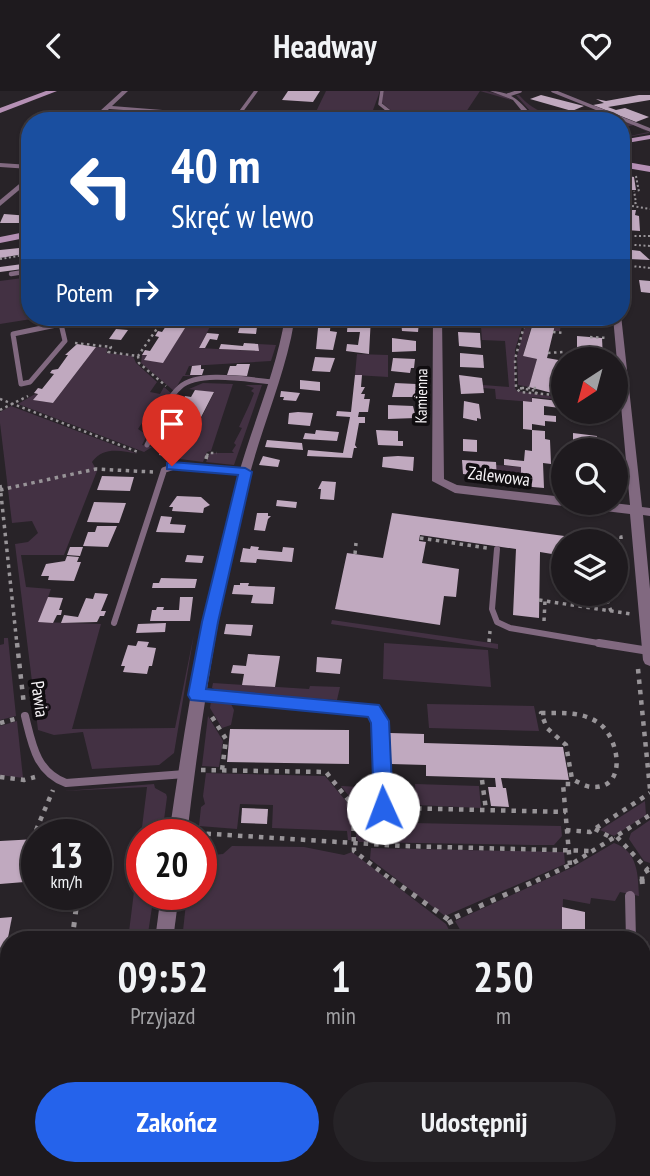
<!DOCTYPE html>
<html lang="pl">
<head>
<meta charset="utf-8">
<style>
	body { margin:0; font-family:"PT Sans Narrow",sans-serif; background:#262327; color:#f1f3f6; height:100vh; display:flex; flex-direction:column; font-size:26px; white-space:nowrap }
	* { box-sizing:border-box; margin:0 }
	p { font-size:23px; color:#a1a1a4 }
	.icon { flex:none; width:38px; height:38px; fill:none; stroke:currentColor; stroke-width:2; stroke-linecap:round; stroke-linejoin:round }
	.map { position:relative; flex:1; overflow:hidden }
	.details { position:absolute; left:0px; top:840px; width:651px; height:245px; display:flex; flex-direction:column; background:#1e1a1e; border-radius:28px 28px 0 0; box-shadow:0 2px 5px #0004,0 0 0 2px #3c383c }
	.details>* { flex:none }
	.top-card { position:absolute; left:21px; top:21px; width:609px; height:214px; border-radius:28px; box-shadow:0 2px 5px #0004,0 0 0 2px #3c383c; background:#1a4fa0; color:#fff; overflow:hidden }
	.needle { width:46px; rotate:216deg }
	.controls { position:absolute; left:551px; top:256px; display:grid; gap:14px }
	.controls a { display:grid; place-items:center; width:77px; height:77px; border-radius:50%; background:#1e1a1e; box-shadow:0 2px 5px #0004,0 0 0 2px #3c383c; font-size:35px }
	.speed { position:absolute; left:21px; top:728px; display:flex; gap:14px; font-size:35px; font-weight:700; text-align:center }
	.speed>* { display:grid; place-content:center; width:91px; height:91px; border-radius:50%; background:#1e1a1e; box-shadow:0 2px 5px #0004,0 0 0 2px #3c383c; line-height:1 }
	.speed small { font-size:18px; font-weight:400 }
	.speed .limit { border:10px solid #d22; background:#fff; color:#111 }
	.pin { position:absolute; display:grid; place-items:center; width:60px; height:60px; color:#fff; margin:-72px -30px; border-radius:50% 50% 50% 0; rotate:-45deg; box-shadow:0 0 7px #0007 }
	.pin .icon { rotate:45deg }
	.me { position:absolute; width:77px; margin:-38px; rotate:358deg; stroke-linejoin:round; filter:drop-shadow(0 0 5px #0008) }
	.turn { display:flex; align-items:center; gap:24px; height:147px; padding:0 35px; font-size:32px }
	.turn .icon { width:91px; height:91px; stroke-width:2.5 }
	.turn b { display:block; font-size:49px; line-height:60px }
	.then { display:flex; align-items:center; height:66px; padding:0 35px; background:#0003; gap:14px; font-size:26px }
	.eta { display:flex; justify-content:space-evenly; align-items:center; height:119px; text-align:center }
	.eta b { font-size:42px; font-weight:800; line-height:49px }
	.cta { display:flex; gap:14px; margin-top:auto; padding:14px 35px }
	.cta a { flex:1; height:80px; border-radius:42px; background:#2563eb; color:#fff; font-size:28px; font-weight:800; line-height:80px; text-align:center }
	.cta a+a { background:#262327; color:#f1f3f6 }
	header { display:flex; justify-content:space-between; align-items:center; height:91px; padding:0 35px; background:#1e1a1e; font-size:32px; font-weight:800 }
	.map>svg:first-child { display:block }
	.green { fill:#433143 }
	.building { fill:#c0a9bf }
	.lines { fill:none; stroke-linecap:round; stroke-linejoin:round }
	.path-far4 { stroke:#989498; stroke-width:2; stroke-dasharray:2 2.5; stroke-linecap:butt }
	.path-far3 { stroke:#989498; stroke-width:2.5; stroke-dasharray:2.5 3.5; stroke-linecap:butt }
	.path-far2 { stroke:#989498; stroke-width:3.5; stroke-dasharray:3.5 4.5; stroke-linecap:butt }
	.path-far1 { stroke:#989498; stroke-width:4.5; stroke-dasharray:4.5 6; stroke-linecap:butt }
	.path { stroke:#989498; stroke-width:5; stroke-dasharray:5 8; stroke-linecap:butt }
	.lane-far5 { stroke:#816980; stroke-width:3.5 }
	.lane-far4 { stroke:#816980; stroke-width:4.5 }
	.lane-far3 { stroke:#816980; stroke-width:5 }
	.lane-far2 { stroke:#816980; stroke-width:6 }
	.lane-far1 { stroke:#816980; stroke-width:8 }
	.lane { stroke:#816980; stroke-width:10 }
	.street { fill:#816980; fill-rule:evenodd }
	.secondary { fill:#b590b5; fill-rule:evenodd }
	.route { fill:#2563eb; stroke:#184099; stroke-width:2 }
	.labels { text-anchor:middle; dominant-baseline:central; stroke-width:7; stroke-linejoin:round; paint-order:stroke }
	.far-street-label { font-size:16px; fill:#f7f4f7; stroke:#100d10 }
	.street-label { font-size:18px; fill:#f7f4f7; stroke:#100d10 }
</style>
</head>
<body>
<header><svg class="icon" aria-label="back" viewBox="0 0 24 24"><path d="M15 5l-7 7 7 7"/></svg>Headway<svg class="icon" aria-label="heart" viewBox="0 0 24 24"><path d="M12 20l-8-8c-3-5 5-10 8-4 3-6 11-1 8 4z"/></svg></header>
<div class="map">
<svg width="650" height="1085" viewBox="0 0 650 1085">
	<rect width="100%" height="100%" fill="#282328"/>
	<!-- green -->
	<g class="green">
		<path d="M326,0H380L369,30L312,29Z"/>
		<path d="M384,0H486C495,2 504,4 511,9L480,0L460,30H428V24L394,22L381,11Z"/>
		<path d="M516,4H519C546,34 565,19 600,22C616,23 637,33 650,42L621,47L648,41L634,34L621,37V30H539Z"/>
		<path d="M30,186V226H44L0,233V190Z"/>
		<path d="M192,226H215L199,257L258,260V253L276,254L271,270L189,275L185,284L265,288L183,285L174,300L141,272L142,264H147L144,269L163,271Z"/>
		<path d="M509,226H561V232L525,226L515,259V297L517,300L556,306L563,292V309L532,306V311L496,308L495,298L483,297V294L509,296L505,250L482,249L481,236L448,234L447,231L492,236L494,228L508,230Z"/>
		<path d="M530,228L561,233L560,240H554L555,234L533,230L523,265L537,268L529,296L518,294L517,265L526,229Z"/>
		<path d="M96,256L108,257L106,262L133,265L136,272L157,291L150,301L160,303L164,296L172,303L161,321L147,324L138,338L147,344L142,354L152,356L144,361L18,313L35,303L38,304L34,309L53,312Z"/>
		<path d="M357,263L388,264V286L355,284Z"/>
		<path d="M203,292L233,293L211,360L207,361L203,371L180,368L214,302L189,298Z"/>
		<path d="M245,294H262L234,374L206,371L210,362H234L232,360L236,354L234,352L242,337L239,336C244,325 250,313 254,302L251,300L254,297Z"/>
		<path d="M11,315L138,363C121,360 104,355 92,371L97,380L64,464H21L26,496L51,498L39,531L101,533L72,638L175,637L194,543L174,662L159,674L92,678L83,641L54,644L38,639L15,453L28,451L38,442L32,430L12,432L0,332V321Z"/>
		<path d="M496,374L521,376V396L497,393Z"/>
		<path d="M332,529L498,553V558L331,533Z"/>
		<path d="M4,547H8L16,625L0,629V554L4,553Z"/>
		<path d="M384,552L488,559L491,596L383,588Z"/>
		<path d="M213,592L309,598L310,595L340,596L337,609L222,601L212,597Z"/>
		<path d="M211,610L231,613L234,619L231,634L222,637L210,617Z"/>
		<path d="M427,613L534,615L539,640L429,637Z"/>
		<path d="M208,625L223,650L219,676L202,675Z"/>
		<path d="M17,630L23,687L0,684V635Z"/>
		<path d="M206,682L325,685L351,716V749H348L347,740L272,737L273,714L240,713L237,738L199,735L201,716L205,713L203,705Z"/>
		<path d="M154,693L155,697L166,703L167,706L162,744H142V803H154L147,849H128L147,696L64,700Z"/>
		<path d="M415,693L479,695L481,717L416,714Z"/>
		<path d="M341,695L361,696L363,731L561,735L562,745L554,754H532L359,751L356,747V714Z"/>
		<path d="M645,710L646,724L614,745L600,739Z"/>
		<path d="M650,729V772L644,770L629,748L631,742Z"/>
		<path d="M614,752C638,760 638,784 639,805L620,801L615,810L591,807L590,813L563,808L562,847L569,849H466L455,830L573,776Z"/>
		<path d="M232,755L304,756L344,764L352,761L446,833L454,849H182L187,803H201V765L223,763Z"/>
		<path d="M371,757L564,761L565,773L445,825L370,768Z"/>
		<path d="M338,1076H397L396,1085H339Z"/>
		<rect x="515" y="1076" width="114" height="9"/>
	</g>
	<!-- building -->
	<g class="building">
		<path d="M288,0H320L313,11L282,9Z"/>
		<path d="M541,4L584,15L572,20L530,8Z"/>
		<path d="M639,4H650V9L608,16L616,19L625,17L649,26L636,31L593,14L604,12L596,8L606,10Z"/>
		<path d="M621,84L634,86L636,99H630V112L621,111Z"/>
		<path d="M630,119H636L635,124L639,125L640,140L626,139L624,123L629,124Z"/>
		<path d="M4,123L30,125V132H0Z"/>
		<path d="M29,156L30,162L0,167V159Z"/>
		<path d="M632,159L640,160L650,169L629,168L627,161Z"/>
		<path d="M30,172V177L0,181V176Z"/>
		<path d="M639,189L650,190V202L641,201Z"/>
		<path d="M167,226H192L163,272L144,269L147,264H142L145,259L150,260L159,246L155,245L158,240L162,241L170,229L166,228Z"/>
		<path d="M314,226L331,227L330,240L337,241L333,259L316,258L318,237H312Z"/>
		<path d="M348,226H371L369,263L346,260L347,253L358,254L360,241H347Z"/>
		<path d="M534,229L555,234L547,267L564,270V272H560L552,302L529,296L537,268L523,265Z"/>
		<path d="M401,230L419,231L418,241L402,240Z"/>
		<path d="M240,235L257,236L256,243L238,242Z"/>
		<path d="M116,238L128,239L121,249L109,248Z"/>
		<path d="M458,241L480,242L481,257L459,255Z"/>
		<path d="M207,242L219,243L217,249L210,248L205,257H199Z"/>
		<path d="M577,245L602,247L603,268H577Z"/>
		<path d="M392,247L416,250V260L392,261Z"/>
		<path d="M244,252L258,253L259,260L219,258L221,253L243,255Z"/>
		<path d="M77,253L96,256L53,312L33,309L38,303L34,302L38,297L42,298L54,283L50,282L52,279L58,278L68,264H65Z"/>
		<path d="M460,262L483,264L484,277L460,276Z"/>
		<path d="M315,266L335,267L330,281L312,280Z"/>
		<path d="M393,267L415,268L414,277H411L410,282L391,280Z"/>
		<path d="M237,273H250L247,285L227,284L230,275H236Z"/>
		<path d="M201,274V278H204L202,284H190L192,275Z"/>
		<path d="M355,284H362L361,296H365L361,303H365L364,308H370L368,321H359L358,326H365V332H359L355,354L357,357H354L352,367L307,365L308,359L343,362L350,326L336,325L337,320L351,321Z"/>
		<path d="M459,284L482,287L484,302L461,303Z"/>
		<path d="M300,289L320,291V300L300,298Z"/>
		<path d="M395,292L416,293L415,306H392Z"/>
		<path d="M195,299L214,301L180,367L159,364L164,355H158L159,351L161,349L167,350L175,335L169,334L171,331L172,328L178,329L187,312L182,311L185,305L191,306Z"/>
		<path d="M281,300L300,302L296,310L283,309L284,306H280Z"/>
		<path d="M532,307L559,310L560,317L544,315V324L556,325V331L545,330V335L532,333V339L545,340V348L550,349L551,373L543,372L544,397L521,395V376L504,374V368L524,370L525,359L532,360V339L523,338V310L532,311Z"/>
		<path d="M464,310L479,313L481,328L477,327V330L463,327Z"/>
		<path d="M388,314L413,315L416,327L388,328Z"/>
		<path d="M569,320H596V333L570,330Z"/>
		<path d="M298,321L313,322L310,335L288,333L289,322Z"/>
		<path d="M316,339L339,341L337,350L303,348L305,342L315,343Z"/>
		<path d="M376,339L398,340V350H403V355L378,354Z"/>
		<path d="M573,342L597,345V355L573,351Z"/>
		<path d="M463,348L477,349V361L463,360Z"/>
		<path d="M267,349L302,352L303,359L265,356Z"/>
		<path d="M263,365L280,369L278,376L259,374Z"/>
		<path d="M398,365L414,366L413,380L382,376L383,366Z"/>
		<path d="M462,369L496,371L497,387L463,383Z"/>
		<path d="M102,385L134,386L130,400L97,399Z"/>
		<path d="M322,390L336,391L334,409L320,408L321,398H318Z"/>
		<path d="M177,405L201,406L210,414L204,417L203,422L172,420L173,416H169Z"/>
		<path d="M277,409L297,411L296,417L276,415Z"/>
		<path d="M94,411L126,412L119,432L87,431Z"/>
		<path d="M257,422H268V425H271L268,428L265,440L254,439Z"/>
		<path d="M392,422L587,448V450H564V465L540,461L539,527L513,524L516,458L420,444L419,450L426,451L422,472L459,478L456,506L444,505L440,534L335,518L347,462L383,467Z"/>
		<path d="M161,425L172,426L170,433L186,434L184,442L156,441Z"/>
		<path d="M97,435H117L108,456L83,455L88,441H95Z"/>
		<path d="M251,455L259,456L258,459L282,461L283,456L294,457L292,471L257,468L256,472L240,471L243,457L250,458Z"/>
		<path d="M70,456H83L80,465L67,464Z"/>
		<path d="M187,464L204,465L202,472L185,471Z"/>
		<path d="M67,465L79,466L77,471H81L74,490L48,489L49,485H41L46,473L65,470Z"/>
		<path d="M161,487L197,488L195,497H152L153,492H159Z"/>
		<path d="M240,492H249L248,495L275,496L273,513L251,512L253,504L232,503L234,494H240Z"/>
		<path d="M95,502L108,503L101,520H106L104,525H100L97,531L61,532L64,524L78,526L86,507L93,508Z"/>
		<path d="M48,506L63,507L59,519H62L61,524H57L53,532L38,531Z"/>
		<path d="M180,506H193L190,530H150L152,519H156L157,516H164L163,519H179Z"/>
		<path d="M166,532L165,541L136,542L138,533Z"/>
		<path d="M226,533L253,534L251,545L224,543Z"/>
		<path d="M138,550L149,551L147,556L156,557L152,575H149L147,583L123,581L125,575H121L128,554L136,555Z"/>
		<path d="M248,563L280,565L275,596L242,594L244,583L231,582L233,574L246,575Z"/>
		<path d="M317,566L342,568L340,583L316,581Z"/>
		<path d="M230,638L349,639V673L227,671Z"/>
		<path d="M390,642L424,643V652L563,656L569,689L501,687L503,697H506L509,716L491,715L488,696H496L495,687L426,685V674L391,673Z"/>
		<path d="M242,717L268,718L267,733L241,732Z"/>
		<path d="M37,748V790L0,793V750Z"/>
		<path d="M562,816L585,821V849L562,847Z"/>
		<path d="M12,826L1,883L0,882V827Z"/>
		<path d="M7,967L9,1076H38L37,1085H0V1010Z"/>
		<path d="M452,1076H515V1085H456L451,1084Z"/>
	</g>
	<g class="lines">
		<!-- path-far4 -->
		<g class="path-far4">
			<path d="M636,85L639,101"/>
			<path d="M621,114L636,112L634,100"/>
			<path d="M632,115L650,118"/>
			<path d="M621,145H650"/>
			<path d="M621,153L650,155"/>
			<path d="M0,168L30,163"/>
			<path d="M621,174L650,177"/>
			<path d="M621,186L624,215"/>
		</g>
		<!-- path-far3 -->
		<g class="path-far3">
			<path d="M624,214V218"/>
			<path d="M553,241L564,242"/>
			<path d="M590,246L608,247"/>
			<path d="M75,252L111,256L108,261L138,265L165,226"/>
			<path d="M548,262L563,261"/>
			<path d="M138,265L139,272L166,295"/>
			<path d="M604,268V260L609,261"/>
			<path d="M564,276L556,304L520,301L516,297L515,268L526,228L565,233"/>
			<path d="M536,303L537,300L519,297H538"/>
			<path d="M0,308L138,361"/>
			<path d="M0,319L28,305"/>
			<path d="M207,365L208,362H217"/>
		</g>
		<!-- path-far2 -->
		<g class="path-far2">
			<path d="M206,368L207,364"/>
			<path d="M0,394L17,554"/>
			<path d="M0,399L96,378L153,381"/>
			<path d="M420,447L487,457"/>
			<path d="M616,451H621V446H626"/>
			<path d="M355,463L356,452"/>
			<path d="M604,502L611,520"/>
			<path d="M539,509L631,523"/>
			<path d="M544,530L545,510"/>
			<path d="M489,551L490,540"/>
		</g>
		<!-- path-far1 -->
		<g class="path-far1">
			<path d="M17,552L24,614"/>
			<path d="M638,578L650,698"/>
			<path d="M541,622C561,622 583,620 600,633C619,648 628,698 592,696C586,696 578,691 572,688L566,654L547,637Z"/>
			<path d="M212,626L226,648L222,679"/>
			<path d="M0,632L15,628"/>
			<path d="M201,679L326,681L353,715L354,760L393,790"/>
			<path d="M0,686L24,689L35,686"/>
			<path d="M482,689L486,719"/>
			<path d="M396,717L566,721"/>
			<path d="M37,738L87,733L86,744"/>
			<path d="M595,738L614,748"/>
			<path d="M566,739L590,741L650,702"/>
			<path d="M196,742L402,755L593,760"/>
			<path d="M617,746L648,779"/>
			<path d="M32,749L53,699"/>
			<path d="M570,774L563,693H571L572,688"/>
			<path d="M536,790L570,774L650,724"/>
			<path d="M642,790V783L650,778"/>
		</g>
		<!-- path -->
		<g class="path">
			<path d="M391,788L449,829L540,788"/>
			<path d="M642,788L643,801"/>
			<path d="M449,829L460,849"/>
			<path d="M72,849L78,803"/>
			<path d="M645,851L650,950"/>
			<path d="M0,919L9,918"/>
			<path d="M41,1085L43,1076"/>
		</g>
		<!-- lane-far5 -->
		<g class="lane-far5">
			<path d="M382,0L380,13L390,21V25"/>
			<path d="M553,0L650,39"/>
			<path d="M508,4L520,0"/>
			<path d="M234,30L256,0"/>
		</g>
		<!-- lane-far4 -->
		<path class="lane-far4" d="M11,183L30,180"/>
		<!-- lane-far3 -->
		<g class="lane-far3">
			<path d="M60,226L61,233"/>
			<path d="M61,233L65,250L30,291L21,293L13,243Z"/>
			<path d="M147,354C157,336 164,310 180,296C199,279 249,289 273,291"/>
		</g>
		<!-- lane-far2 -->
		<g class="lane-far2">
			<path d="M497,458L492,518L497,531L510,537L610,554"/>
			<path d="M114,532L164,379L176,375L245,381"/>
		</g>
		<!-- lane-far1 -->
		<g class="lane-far1">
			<path d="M599,552L649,560"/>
			<path d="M198,604L373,619L380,630L383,723"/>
			<path d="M25,625C32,653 36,681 66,692L185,683"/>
		</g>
		<!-- lane -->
		<g class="lane">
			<path d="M630,805L631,849"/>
			<path d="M641,1076L642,1085"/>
			<path d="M431,1085L432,1076"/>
		</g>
		<!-- street -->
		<g class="street">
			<path d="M122,0H128L112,15L213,23L210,25L109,18L96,30H89Z"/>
			<path d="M490,0C513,0 523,13 536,30H530L513,9Z"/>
			<path d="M0,72L30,74V78L0,76Z"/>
			<path d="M30,84V90L0,115V109Z"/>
			<path d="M621,224L642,416L650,417V425L643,424L650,498V575L645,573L643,569L630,423L455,402L432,390L433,226H442L444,388L457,394L564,406V411H605L630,414L613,226Z"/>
			<path d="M285,226H295L291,247C280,296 260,342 248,390C220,507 201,625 187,744H169C186,625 206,505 237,389C252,334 276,282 285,226Z"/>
			<path d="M161,803H179L173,849H155Z"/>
			<path d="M131,1076H153L152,1085H130Z"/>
		</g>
		<!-- secondary -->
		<g class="secondary">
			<path d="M46,0H57L0,22V17Z"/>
			<path d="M650,44V48L621,53V49Z"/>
			<path d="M621,70L650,75V81L621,76Z"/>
			<path d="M30,140V146L0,152V146Z"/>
		</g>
	</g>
	<!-- route -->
	<path class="route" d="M172,371L245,377L252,381L218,531L206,598L379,614L389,630L393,717L390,723L383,726L377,723L374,717L371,632L368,626L191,609L188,604L202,531L238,384L167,378V372Z"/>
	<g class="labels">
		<!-- far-street labels -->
		<g class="far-street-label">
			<text transform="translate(421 305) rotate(-89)">Kamienna</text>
		</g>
		<!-- street labels -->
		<g class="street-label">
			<text transform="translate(499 385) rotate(7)">Zalewowa</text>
			<text transform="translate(40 608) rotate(82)">Pawia</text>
		</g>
	</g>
</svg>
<div class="controls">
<a><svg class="needle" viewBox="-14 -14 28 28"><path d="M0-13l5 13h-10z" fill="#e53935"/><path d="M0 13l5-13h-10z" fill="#a1a1a4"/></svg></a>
<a><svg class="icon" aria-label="search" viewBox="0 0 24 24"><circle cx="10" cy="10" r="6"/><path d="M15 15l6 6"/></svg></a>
<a><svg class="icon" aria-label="layers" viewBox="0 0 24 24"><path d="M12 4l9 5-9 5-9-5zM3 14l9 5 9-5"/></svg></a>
</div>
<div class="speed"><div>13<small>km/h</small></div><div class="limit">20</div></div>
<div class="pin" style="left:172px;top:375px;background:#d93025"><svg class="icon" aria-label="arrive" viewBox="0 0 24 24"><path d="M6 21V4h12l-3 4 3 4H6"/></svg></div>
<svg class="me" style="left:383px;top:717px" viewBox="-20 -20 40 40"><circle r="19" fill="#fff"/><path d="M0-13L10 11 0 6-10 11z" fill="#2563eb"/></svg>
<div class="top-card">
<div class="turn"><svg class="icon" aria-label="left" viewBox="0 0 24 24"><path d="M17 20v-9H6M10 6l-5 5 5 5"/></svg><div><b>40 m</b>Skręć w lewo</div></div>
<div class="then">Potem<svg class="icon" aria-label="right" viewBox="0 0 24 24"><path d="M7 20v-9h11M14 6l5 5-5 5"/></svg></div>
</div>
<section class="details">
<div class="eta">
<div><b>09:52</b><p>Przyjazd</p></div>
<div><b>1</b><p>min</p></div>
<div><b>250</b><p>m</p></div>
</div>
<div class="cta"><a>Zakończ</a><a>Udostępnij</a></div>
</section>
</div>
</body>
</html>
